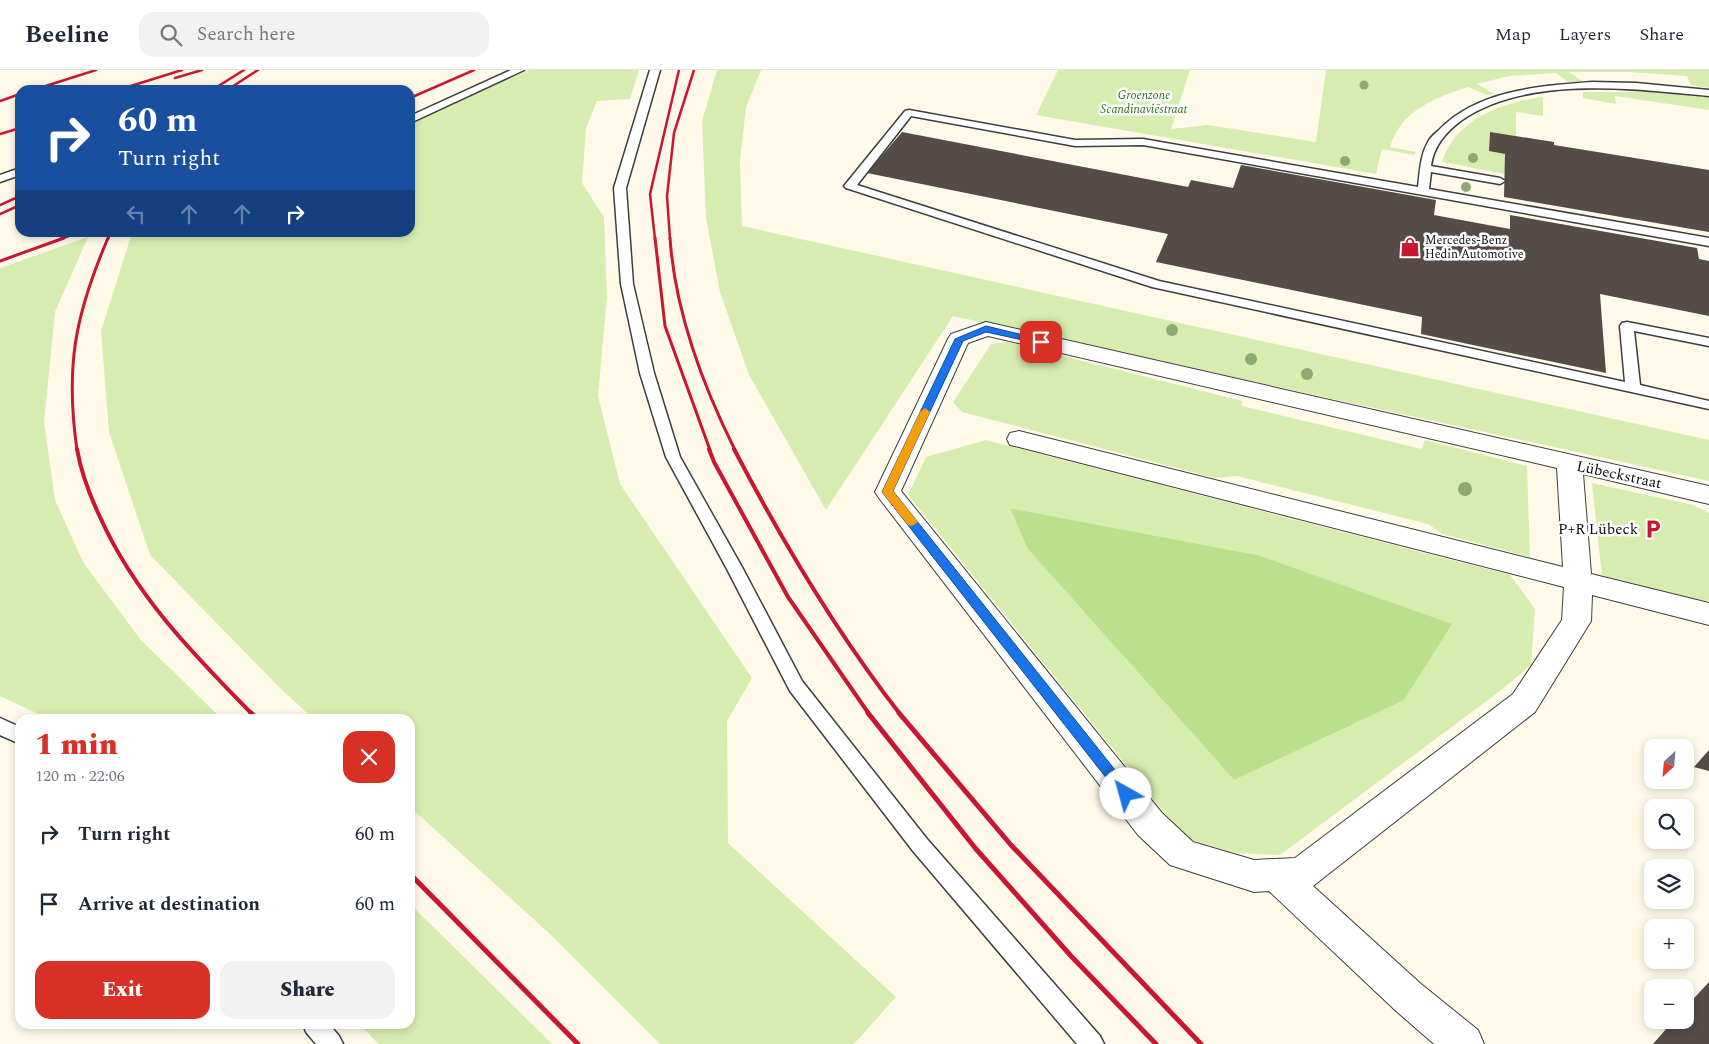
<!DOCTYPE html>
<html lang="en">
<head>
<meta charset="utf-8">
<style>
	body { margin:0; font-family:Spectral,serif; background:#f2f2f3; color:#1f2937; height:100vh; display:flex; flex-direction:column; font-size:19px; white-space:nowrap }
	* { box-sizing:border-box; margin:0 }
	p { font-size:16px; color:#747a83 }
	.icon { flex:none; width:28px; height:28px; fill:none; stroke:currentColor; stroke-width:2; stroke-linecap:round; stroke-linejoin:round }
	.map { position:relative; flex:1; overflow:hidden }
	.drawer { position:absolute; left:15px; top:644px; width:400px; height:315px; display:flex; flex-direction:column; background:#fff; border-radius:15px; box-shadow:0 2px 8px #0003 }
	.drawer>* { flex:none }
	.hud { position:absolute; left:15px; top:15px; width:400px; height:152px; border-radius:15px; box-shadow:0 2px 8px #0003; background:#1a4fa0; color:#fff; overflow:hidden }
	.needle { width:32px; rotate:206deg }
	.fabs { position:absolute; left:1644px; top:669px; display:grid; gap:10px }
	.fabs a { display:grid; place-items:center; width:50px; height:50px; border-radius:10px; background:#fff; box-shadow:0 2px 8px #0003; font-size:25px }
	.pin { position:absolute; display:grid; place-items:center; width:42px; height:42px; color:#fff; margin:-21px; border-radius:10px; box-shadow:0 2px 8px #0006 }
	.me { position:absolute; width:55px; margin:-28px; rotate:322deg; stroke-linejoin:round; filter:drop-shadow(0 0 4px #0008) }
	.turn { display:flex; align-items:center; gap:18px; height:105px; padding:0 20px; font-size:22px }
	.turn .icon { width:65px; height:65px; stroke-width:2.5 }
	.turn b { display:block; font-size:35px; line-height:42px }
	.lanes { display:flex; align-items:center; height:48px; padding:0 20px; background:#0003; justify-content:center; gap:25px; direction:ltr }
	.lanes .off { opacity:.35 }
	.round { display:grid; place-items:center; flex:none; width:52px; height:52px; border-radius:15px; background:#f2f2f3 }
	.headline { display:flex; align-items:center; justify-content:space-between; height:85px; padding:0 20px }
	h1 { font-size:30px; font-weight:800; line-height:38px; color:#d93025 }
	.action { display:flex; gap:10px; margin-top:auto; padding:10px 20px }
	.action a { flex:1; height:58px; border-radius:15px; background:#d93025; color:#fff; font-size:20px; font-weight:800; line-height:58px; text-align:center }
	.action a+a { background:#f2f2f3; color:#1f2937 }
	ul { padding:0; list-style:none }
	li { display:flex; align-items:center; gap:15px; height:70px; padding:0 20px }
	li div { flex:1 }
	li b { display:block; font-size:19px }
	li em { font-style:normal }
	header { display:flex; align-items:center; gap:30px; box-sizing:border-box; height:70px; padding:0 25px; background:#fff; border-bottom:1px solid #e0e1e3 }
	header strong { font-size:24px }
	nav { display:flex; gap:28px; margin-inline-start:auto; font-size:18px }
	.search { width:350px; height:45px; background:#f2f2f3; display:flex; align-items:center; gap:12px; box-sizing:border-box; padding:0 18px; border-radius:15px; color:#747a83; font-size:19px }
	.map>svg:first-child { display:block }
	.green { fill:#d6edaf; fill-rule:evenodd }
	.forest { fill:#bbe08d }
	.building { fill:#554b47 }
	.lines { fill:none; stroke-linecap:round; stroke-linejoin:round }
	.service-casing { stroke:#3e3e3e; stroke-width:3 }
	.minor-casing { stroke:#3e3e3e; stroke-width:2 }
	.service { fill:#fff; fill-rule:evenodd }
	.minor { fill:#fff; fill-rule:evenodd }
	.rail-far3 { stroke:#c91631; stroke-width:2.5 }
	.rail-far2 { stroke:#c91631; stroke-width:3 }
	.rail-far1 { stroke:#c91631; stroke-width:4 }
	.rail { stroke:#c91631; stroke-width:5 }
	.tree { fill:#8daa75 }
	.route { fill:#1a73e8; stroke:#114b97 }
	.slow { fill:#f59e0b }
	.labels { text-anchor:middle; dominant-baseline:central; stroke-width:5; stroke-linejoin:round; paint-order:stroke }
	.far-park-label { font-size:12px; font-style:italic; fill:#306916; stroke:#fff }
	.far-poi-label { font-size:12px; fill:#0b0b0b; stroke:#fff; text-anchor:start }
	.street-label { font-size:15px; fill:#0b0b0b; stroke:#fff }
	.poi-label { font-size:15px; fill:#0b0b0b; stroke:#fff; text-anchor:end }
</style>
</head>
<body>
<header>
<strong>Beeline</strong>
<div class="search"><svg class="icon" aria-label="search" viewBox="0 0 24 24"><circle cx="10" cy="10" r="6"/><path d="M15 15l6 6"/></svg>Search here</div>
<nav><a>Map</a><a>Layers</a><a>Share</a></nav>
</header>
<div class="map">
<svg width="1709" height="974" viewBox="0 0 1709 974">
	<rect width="100%" height="100%" fill="#fff9ea"/>
	<!-- green -->
	<g class="green">
		<path d="M529,0H639L630,29L597,31L586,58L582,113L604,147L607,227L598,326L620,414L752,608L727,651L728,773L896,927L854,974H660L550,864L410,737V649H314L282,620L150,485L109,362L101,261L132,163L410,162V47Z"/>
		<path d="M717,0H761L746,37L740,91L742,156L1709,370V411L953,246L826,440L749,305L720,222L706,148L702,51Z"/>
		<path d="M1058,0H1190L1171,59L1208,55L1316,72L1326,0H1709V18L1691,15L1687,6L1628,2H1569L1582,11L1568,12L1556,3L1509,6L1477,14L1494,24L1487,25L1468,17C1435,28 1401,40 1390,77L1416,82L1414,85L1382,79L1376,104L1036,45Z"/>
		<path d="M1583,22H1652L1709,27V40L1615,26L1616,34L1583,28Z"/>
		<path d="M1540,27L1543,28V46L1516,42V67L1490,62L1489,81L1505,84V104L1442,92C1456,49 1499,34 1540,27Z"/>
		<path d="M88,167L55,242L44,352L55,430L83,492L140,569L222,649H49L0,626V198Z"/>
		<path d="M1007,272L1242,331V336L1422,379L1425,370L1527,396L1530,487L1443,464L1428,454L1237,406L1215,408L962,342L953,332L991,274Z"/>
		<path d="M986,370L1510,505L1535,539L1531,595L1500,621L1280,785L1236,783L1185,768L908,425L926,387ZM1010,438L1257,485L1234,710L1027,478Z"/>
		<path d="M1592,413L1693,435L1709,443V530L1701,532L1602,506Z"/>
		<path d="M410,834L552,974H378L360,954H410Z"/>
	</g>
	<!-- forest -->
	<path class="forest" d="M1010,438L1257,485L1452,554L1404,630L1234,710L1027,478Z"/>
	<!-- building -->
	<g class="building">
		<path d="M902,62L1188,117L1191,110L1233,118L1241,95L1436,130L1434,145L1510,159V145L1697,178L1699,189L1709,191V246L1600,224L1606,303L1421,264L1422,247L1156,192L1168,164L867,103Z"/>
		<path d="M1490,62L1554,72V75L1709,100V162L1504,127L1505,84L1489,81Z"/>
		<path d="M1709,680V701L1694,697Z"/>
		<path d="M1709,912V974H1653L1674,950H1685V938Z"/>
	</g>
	<g class="lines">
		<defs>
			<g id="service">
				<path d="M511,0H524L410,53V46Z"/>
				<path d="M650,0H660L626,118L633,214L654,303L680,387L743,499L802,611L927,769L1100,966L1104,974H1077L913,781L790,621L727,499L666,387L640,303L621,214L614,118Z"/>
				<path d="M1592,12L1636,13L1709,20V26C1635,19 1527,5 1462,50C1446,62 1434,75 1431,96L1500,108L1505,111L1500,114L1431,102L1429,119L1709,168V176L1143,75L1075,76L911,46L857,115L1159,211L1625,312L1620,256L1622,253L1627,252L1709,268V276L1634,261L1640,315L1709,331V339L1152,217L846,118L844,116L905,41L909,40L1075,70L1143,69L1418,117C1420,102 1420,86 1428,72C1430,68 1434,64 1438,61C1477,20 1539,16 1592,12Z"/>
				<path d="M20,98V105L0,112V105Z"/>
				<path d="M0,648L20,657V674L0,665Z"/>
				<path d="M303,954H329L339,966L343,974H316L306,962Z"/>
			</g>
			<path id="minor" d="M986,252L1709,416V434L1583,404L1591,504L1709,533V555L1592,525L1591,551L1535,642L1313,816L1421,914L1478,960L1484,974H1434L1395,940L1269,821L1254,822L1170,795L1138,765L879,428L875,422L948,269L951,264ZM988,266L1557,398L1563,497L1019,361L1010,363L1007,369L1010,375L1019,377L1564,517L1562,550L1513,624L1295,788L1254,790L1193,772L1162,743L901,421L968,273Z"/>
		</defs>
		<!-- service casing -->
		<use href="#service" class="service-casing"/>
		<!-- minor casing -->
		<use href="#minor" class="minor-casing"/>
		<!-- service -->
		<use href="#service" class="service"/>
		<!-- minor -->
		<use href="#minor" class="minor"/>
		<!-- rail-far3 -->
		<g class="rail-far3">
			<path d="M175,8L202,0"/>
			<path d="M33,20L96,0"/>
			<path d="M118,20L182,0"/>
			<path d="M212,20L244,0"/>
			<path d="M227,20L258,0"/>
			<path d="M410,28L474,0"/>
			<path d="M0,31L20,24"/>
			<path d="M0,64L20,58"/>
			<path d="M0,135L20,126"/>
			<path d="M0,144L20,135"/>
			<path d="M60,169L80,162"/>
			<path d="M108,169L111,162"/>
			<path d="M655,169L650,124L679,0"/>
			<path d="M670,169L667,126L674,63L694,0"/>
		</g>
		<!-- rail-far2 -->
		<g class="rail-far2">
			<path d="M655,168L665,256L710,380"/>
			<path d="M670,168C675,241 702,314 735,380"/>
			<path d="M0,191L64,168"/>
			<path d="M77,380C65,297 75,245 108,168"/>
		</g>
		<!-- rail-far1 -->
		<g class="rail-far1">
			<path d="M77,379C81,402 90,426 100,447C135,525 193,584 252,644"/>
			<path d="M709,379L714,392L788,527L869,644"/>
			<path d="M734,379C782,471 836,562 900,644"/>
		</g>
		<!-- rail -->
		<g class="rail">
			<path d="M251,643L257,649"/>
			<path d="M868,643L976,779L1071,886L1156,974"/>
			<path d="M899,643L1011,775L1201,974"/>
			<path d="M410,804L578,974"/>
		</g>
	</g>
	<!-- trees -->
	<g class="tree">
		<circle cx="1364" cy="15" r="4.5"/>
		<circle cx="1473" cy="88" r="5"/>
		<circle cx="1345" cy="91" r="5"/>
		<circle cx="1466" cy="117" r="5"/>
		<circle cx="1172" cy="260" r="6"/>
		<circle cx="1251" cy="289" r="6"/>
		<circle cx="1307" cy="304" r="6"/>
		<circle cx="1465" cy="419" r="7"/>
	</g>
	<!-- route -->
	<path class="route" d="M986,256L1044,270L1046,272L1041,274L986,262L963,271L893,421L1131,720L1133,724L1131,728L1126,730L1122,728L882,422L955,269Z"/>
	<!-- slow -->
	<path class="slow" d="M925,338L930,342L893,421L918,452L912,456L908,455L882,422L920,342Z"/>
	<!-- icons -->
	<defs>
		<symbol id="shop-bare" viewBox="-9 -9 18 18"><path d="M-5-2.5h2.3a2.7 3.5 0 0 1 5.4 0H5L5.5 6h-11ZM-1.5-2.5h3a1.5 2.3 0 0 0-3 0Z" fill="#c91631" stroke="#fff" stroke-width="2.5" paint-order="stroke"/></symbol>
		<symbol id="parking-bare" viewBox="-9 -9 18 18"><path d="M-3.5-5.5H1a3.5 3.5 0 0 1 0 7H-1V5.5H-3.5ZM-1-3.4V-.6H.8a1.4 1.4 0 0 0 0-2.8Z" fill="#c91631" stroke="#fff" stroke-width="2.5" paint-order="stroke"/></symbol>
	</defs>
	<g fill-rule="evenodd">
		<use href="#shop-bare" x="1396" y="163" width="28" height="28"/>
		<use href="#parking-bare" x="1639" y="445" width="28" height="28"/>
	</g>
	<g class="labels">
		<!-- far-park labels -->
		<g class="far-park-label">
			<text x="1144" y="25">Groenzone<tspan x="1144" dy="14">Scandinaviëstraat</tspan></text>
		</g>
		<!-- far-poi labels -->
		<g class="far-poi-label">
			<text x="1425" y="170">Mercedes-Benz<tspan x="1425" dy="14">Hedin Automotive</tspan></text>
		</g>
		<!-- street labels -->
		<g class="street-label">
			<text transform="translate(1619 405) rotate(12)">Lübeckstraat</text>
		</g>
		<!-- poi labels -->
		<g class="poi-label">
			<text x="1638" y="459">P+R Lübeck</text>
		</g>
	</g>
</svg>
<div class="fabs">
<a><svg class="needle" viewBox="-14 -14 28 28"><path d="M0-13l5 13h-10z" fill="#e53935"/><path d="M0 13l5-13h-10z" fill="#747a83"/></svg></a>
<a><svg class="icon" aria-label="search" viewBox="0 0 24 24"><circle cx="10" cy="10" r="6"/><path d="M15 15l6 6"/></svg></a>
<a><svg class="icon" aria-label="layers" viewBox="0 0 24 24"><path d="M12 4l9 5-9 5-9-5zM3 14l9 5 9-5"/></svg></a>
<a>+</a>
<a>−</a>
</div>
<div class="pin" style="left:1041px;top:272px;background:#d93025"><svg class="icon" aria-label="arrive" viewBox="0 0 24 24"><path d="M6 21V4h12l-3 4 3 4H6"/></svg></div>
<svg class="me" style="left:1126px;top:724px" viewBox="-20 -20 40 40"><circle r="19" fill="#fff"/><path d="M0-13L10 11 0 6-10 11z" fill="#1a73e8"/></svg>
<div class="hud">
<div class="turn"><svg class="icon" aria-label="right" viewBox="0 0 24 24"><path d="M7 20v-9h11M14 6l5 5-5 5"/></svg><div><b>60 m</b>Turn right</div></div>
<div class="lanes"><svg class="icon off" aria-label="left" viewBox="0 0 24 24"><path d="M17 20v-9H6M10 6l-5 5 5 5"/></svg><svg class="icon off" aria-label="ahead" viewBox="0 0 24 24"><path d="M12 20V5M6 11l6-6 6 6"/></svg><svg class="icon off" aria-label="ahead" viewBox="0 0 24 24"><path d="M12 20V5M6 11l6-6 6 6"/></svg><svg class="icon" aria-label="right" viewBox="0 0 24 24"><path d="M7 20v-9h11M14 6l5 5-5 5"/></svg></div>
</div>
<section class="drawer">
<div class="headline"><div><h1>1 min</h1><p>120 m · 22:06</p></div><a class="round" style="background:#d93025;color:#fff"><svg class="icon" aria-label="close" viewBox="0 0 24 24"><path d="M6 6l12 12M18 6L6 18"/></svg></a></div>
<ul>
<li><svg class="icon" aria-label="right" viewBox="0 0 24 24"><path d="M7 20v-9h11M14 6l5 5-5 5"/></svg><div><b>Turn right</b></div><em>60 m</em></li>
<li><svg class="icon" aria-label="arrive" viewBox="0 0 24 24"><path d="M6 21V4h12l-3 4 3 4H6"/></svg><div><b>Arrive at destination</b></div><em>60 m</em></li>
</ul>
<div class="action"><a>Exit</a><a>Share</a></div>
</section>
</div>
</body>
</html>
